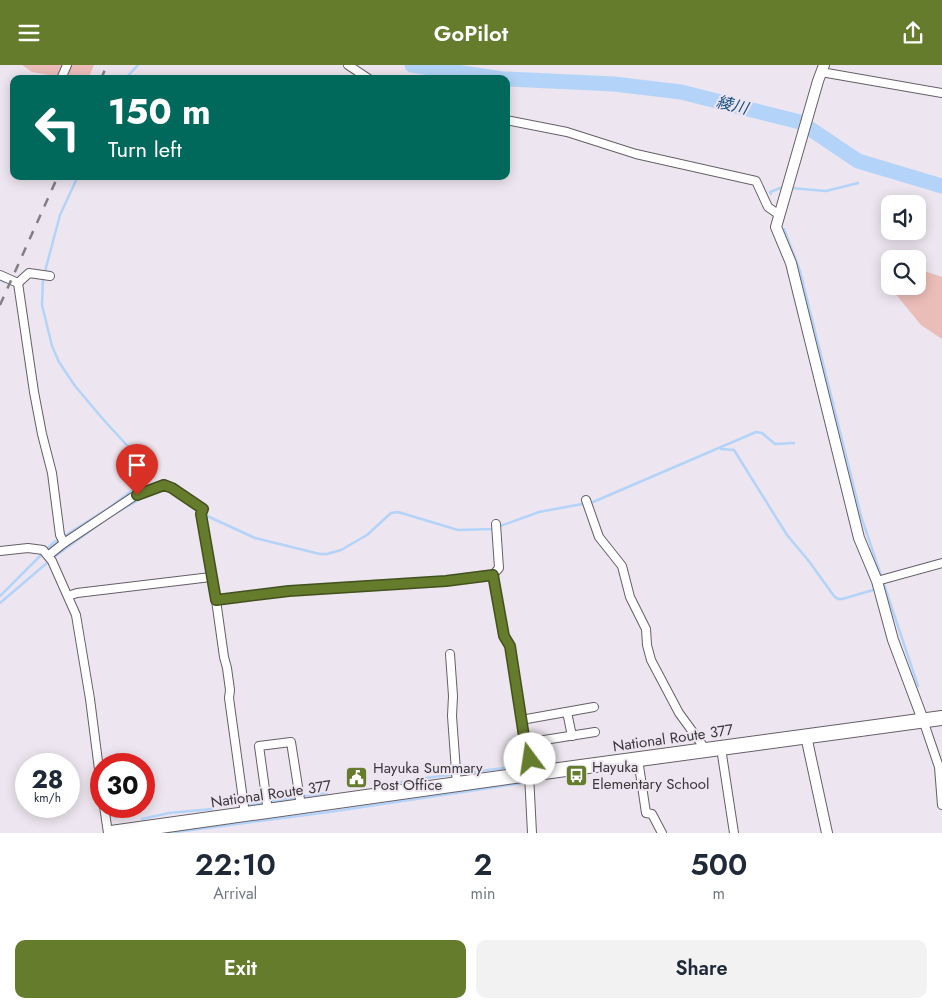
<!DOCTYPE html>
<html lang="en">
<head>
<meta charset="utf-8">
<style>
	body { margin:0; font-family:Jost,"Noto Sans JP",sans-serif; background:#f2f2f3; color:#1f2937; height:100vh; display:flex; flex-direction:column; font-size:19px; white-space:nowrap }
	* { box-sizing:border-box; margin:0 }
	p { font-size:16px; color:#747a83 }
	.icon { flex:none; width:28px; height:28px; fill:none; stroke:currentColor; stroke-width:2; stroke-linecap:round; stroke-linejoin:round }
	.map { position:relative; height:768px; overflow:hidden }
	.side { display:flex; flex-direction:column; background:#fff; flex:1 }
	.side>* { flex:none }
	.guide { position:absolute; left:10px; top:10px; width:500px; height:105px; border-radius:10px; box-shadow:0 2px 12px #0003; background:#00695c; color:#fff; overflow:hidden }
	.tools { position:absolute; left:881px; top:130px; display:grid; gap:10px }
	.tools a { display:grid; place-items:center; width:45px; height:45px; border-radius:10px; background:#fff; box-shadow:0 2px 12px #0003; font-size:25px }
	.speed { position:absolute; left:15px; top:688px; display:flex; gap:10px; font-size:25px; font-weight:700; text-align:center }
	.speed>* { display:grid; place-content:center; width:65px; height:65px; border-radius:50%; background:#fff; box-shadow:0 2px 12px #0003; line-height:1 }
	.speed small { font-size:12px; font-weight:400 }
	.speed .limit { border:8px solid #d22; background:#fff; color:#111 }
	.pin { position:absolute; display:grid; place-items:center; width:42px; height:42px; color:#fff; margin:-51px -21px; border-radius:50% 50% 50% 0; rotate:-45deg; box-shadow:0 0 5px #0007 }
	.pin .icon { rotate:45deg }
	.me { position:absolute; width:55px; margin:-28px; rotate:346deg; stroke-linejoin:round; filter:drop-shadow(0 0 4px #0008) }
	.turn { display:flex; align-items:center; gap:18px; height:105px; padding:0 15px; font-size:22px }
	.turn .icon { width:65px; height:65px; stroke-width:2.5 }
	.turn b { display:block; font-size:35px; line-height:42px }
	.eta { display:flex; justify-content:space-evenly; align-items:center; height:85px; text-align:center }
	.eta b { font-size:30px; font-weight:600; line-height:35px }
	.primary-button { display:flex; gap:10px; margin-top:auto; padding:10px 15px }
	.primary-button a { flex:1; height:58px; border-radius:10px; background:#657c2d; color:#fff; font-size:20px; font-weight:600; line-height:58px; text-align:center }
	.primary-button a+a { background:#f2f2f3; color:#1f2937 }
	header { display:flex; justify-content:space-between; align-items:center; height:65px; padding:0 15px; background:#657c2d; color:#fff; font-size:22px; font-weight:600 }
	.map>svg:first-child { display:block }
	.green { fill:#ebbdb9 }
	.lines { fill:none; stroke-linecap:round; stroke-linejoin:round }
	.stream { stroke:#b3d4f8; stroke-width:2.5 }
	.river { stroke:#b3d4f8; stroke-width:15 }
	.street-casing { stroke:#665f68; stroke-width:10 }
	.secondary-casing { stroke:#665f68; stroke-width:12 }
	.highway-casing { stroke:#665f68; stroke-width:16 }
	.street { stroke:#fff; stroke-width:8 }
	.secondary { stroke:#fff; stroke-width:10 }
	.highway { stroke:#fff; stroke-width:14 }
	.rail { stroke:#837e85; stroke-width:2.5; stroke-dasharray:9 9; stroke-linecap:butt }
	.route-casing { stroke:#42511d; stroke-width:12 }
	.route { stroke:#657c2d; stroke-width:9 }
	.labels { text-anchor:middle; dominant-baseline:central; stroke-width:4; stroke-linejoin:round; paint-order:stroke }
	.street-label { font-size:15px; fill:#3a373b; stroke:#ede5ef }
	.poi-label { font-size:15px; fill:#3a373b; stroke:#ede5ef; text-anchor:start }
	.water-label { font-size:16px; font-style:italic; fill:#104d81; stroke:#ede5ef }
</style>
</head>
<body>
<header><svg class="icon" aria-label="menu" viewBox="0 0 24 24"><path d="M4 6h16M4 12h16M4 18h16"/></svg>GoPilot<svg class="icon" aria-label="share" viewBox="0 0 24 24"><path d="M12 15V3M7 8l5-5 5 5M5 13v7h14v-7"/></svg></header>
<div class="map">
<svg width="942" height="768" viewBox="0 0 942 768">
	<rect width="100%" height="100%" fill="#ede5ef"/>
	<!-- green -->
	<g class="green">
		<path d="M22,0H94L88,14H57L55,11L32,7Z"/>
		<path d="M918,204L942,212V274L921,260L890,222L918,221Z"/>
	</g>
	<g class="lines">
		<!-- stream -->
		<g class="stream">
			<path d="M125,14L138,0"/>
			<path d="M791,123L826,126L858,118"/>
			<path d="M771,129L770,127L783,122"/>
			<path d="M784,164L800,206L861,451L918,621"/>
			<path d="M0,214L4,217"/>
			<path d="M721,384L734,385L787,470L808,495L834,531L838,534H842L873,525"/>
			<path d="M176,430L205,450L255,473L320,489H327L341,485L367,470L391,448L398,447L458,465L492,464L539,447L593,437L756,367L762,368L775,379L794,378"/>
			<path d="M109,452L142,433L163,424L171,426"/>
			<path d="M0,531L53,478L109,443L143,417L144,399L102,353L75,321L59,297L52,281L42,240L43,214L60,150L78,111"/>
			<path d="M0,538L54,492L101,458"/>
			<path d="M378,721L426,713L528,700"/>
			<path d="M248,740L327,728"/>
			<path d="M142,754L169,748L212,744"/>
			<path d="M169,768L329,747L523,718"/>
		</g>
		<!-- river -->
		<g class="river">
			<path d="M412,0L502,14"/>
			<path d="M506,14L614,19L681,27L800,57L858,96L942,121"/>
		</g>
		<defs>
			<g id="street">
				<path d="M348,0L369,14"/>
				<path d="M821,7L942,28"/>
				<path d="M61,14L67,0"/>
				<path d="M506,55L567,67L636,89L756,116L768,142L778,149"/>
				<path d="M0,210L18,218L29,208L50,211"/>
				<path d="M18,218L34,327L42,369L52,408L60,470L64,478"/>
				<path d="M586,435L599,472L622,501L630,532L646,564L647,580L651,595L679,648L706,685"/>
				<path d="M0,486L28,483L43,485L52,496L76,550L90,634L101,720"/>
				<path d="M49,490L64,478L133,432L164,419L173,423L203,444L201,449L216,535L224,592L227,603L230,625L229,633L245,749"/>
				<path d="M493,510L504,571L510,581L525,678L536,708"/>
				<path d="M877,516L942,498"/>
				<path d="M68,531L77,528L211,512"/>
				<path d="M216,535L289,526L446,516L493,510L499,503L496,459"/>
				<path d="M450,589L453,631L452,651L457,720"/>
				<path d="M567,647L572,671"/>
				<path d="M521,655L594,642"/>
				<path d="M923,655L939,702L942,740"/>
				<path d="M525,678L595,667"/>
				<path d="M721,683L734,768"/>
				<path d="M638,694L646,748L652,749L662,768"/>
				<path d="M529,709L532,768"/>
				<path d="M104,741L108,768"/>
				<path d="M268,746L259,681L291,677L301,741"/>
			</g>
			<g id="secondary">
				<path d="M824,0L818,16L776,162L791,198L859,473L877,516L893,575L923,655"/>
				<path d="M806,671L827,768"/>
			</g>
			<path id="highway" d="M111,768L529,709L942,653"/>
		</defs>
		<!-- street casing -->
		<use href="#street" class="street-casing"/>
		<!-- secondary casing -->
		<use href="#secondary" class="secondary-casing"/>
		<!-- highway casing -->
		<use href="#highway" class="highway-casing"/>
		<!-- street -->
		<use href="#street" class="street"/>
		<!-- secondary -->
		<use href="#secondary" class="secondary"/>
		<!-- highway -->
		<use href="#highway" class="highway"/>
		<!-- rail -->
		<g class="rail">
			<path d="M101,14L107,0"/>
			<path d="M0,240L58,111"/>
		</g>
	</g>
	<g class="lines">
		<defs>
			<path id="route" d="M137,430L164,420L172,423L203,444L201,449L216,535L289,526L446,516L493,510L504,571L510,581L525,678L530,694"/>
		</defs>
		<!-- route casing -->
		<use href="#route" class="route-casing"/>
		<!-- route -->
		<use href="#route" class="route"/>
	</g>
	<!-- icons -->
	<defs>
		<symbol id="bus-square" viewBox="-11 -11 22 22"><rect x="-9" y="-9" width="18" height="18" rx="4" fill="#657c2d" stroke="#ede5ef"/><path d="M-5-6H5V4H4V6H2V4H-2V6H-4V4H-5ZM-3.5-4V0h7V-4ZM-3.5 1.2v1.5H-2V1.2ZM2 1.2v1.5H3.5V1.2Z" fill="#fff"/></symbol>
		<symbol id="civic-square" viewBox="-11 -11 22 22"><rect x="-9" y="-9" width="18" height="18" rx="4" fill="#657c2d" stroke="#ede5ef"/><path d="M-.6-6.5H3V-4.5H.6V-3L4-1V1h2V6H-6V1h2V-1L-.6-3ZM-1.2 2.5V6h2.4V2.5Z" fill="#fff"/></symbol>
	</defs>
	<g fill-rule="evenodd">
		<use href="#bus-square" x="564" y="698" width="25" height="25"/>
		<use href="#civic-square" x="344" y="700" width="25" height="25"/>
	</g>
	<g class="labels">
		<!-- street labels -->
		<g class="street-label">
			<text transform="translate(673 673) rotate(-8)">National Route 377</text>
			<text transform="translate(271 729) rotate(-8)">National Route 377</text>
		</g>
		<!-- poi labels -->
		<g class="poi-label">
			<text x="592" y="702">Hayuka<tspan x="592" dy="17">Elementary School</tspan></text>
			<text x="373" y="703">Hayuka Summary<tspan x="373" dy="17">Post Office</tspan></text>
		</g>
		<!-- water labels -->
		<g class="water-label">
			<text transform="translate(732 40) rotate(14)">綾川</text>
		</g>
	</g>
</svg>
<div class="tools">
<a><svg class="icon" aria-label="sound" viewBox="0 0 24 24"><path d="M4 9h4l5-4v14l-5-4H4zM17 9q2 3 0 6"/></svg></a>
<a><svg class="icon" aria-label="search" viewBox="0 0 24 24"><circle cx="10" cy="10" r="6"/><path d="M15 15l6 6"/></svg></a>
</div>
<div class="speed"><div>28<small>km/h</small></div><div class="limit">30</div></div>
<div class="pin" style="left:137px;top:430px;background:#d93025"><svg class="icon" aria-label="arrive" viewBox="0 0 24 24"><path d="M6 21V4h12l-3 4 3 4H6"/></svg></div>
<svg class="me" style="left:530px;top:694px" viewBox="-20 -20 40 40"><circle r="19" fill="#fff"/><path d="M0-13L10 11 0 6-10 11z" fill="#657c2d"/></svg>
<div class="guide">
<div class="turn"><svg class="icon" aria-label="left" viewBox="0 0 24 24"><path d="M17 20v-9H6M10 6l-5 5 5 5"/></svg><div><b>150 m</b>Turn left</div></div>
</div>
</div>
<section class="side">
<div class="eta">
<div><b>22:10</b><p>Arrival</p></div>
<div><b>2</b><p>min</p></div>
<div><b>500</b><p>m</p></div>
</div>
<div class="primary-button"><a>Exit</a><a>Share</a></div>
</section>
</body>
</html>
